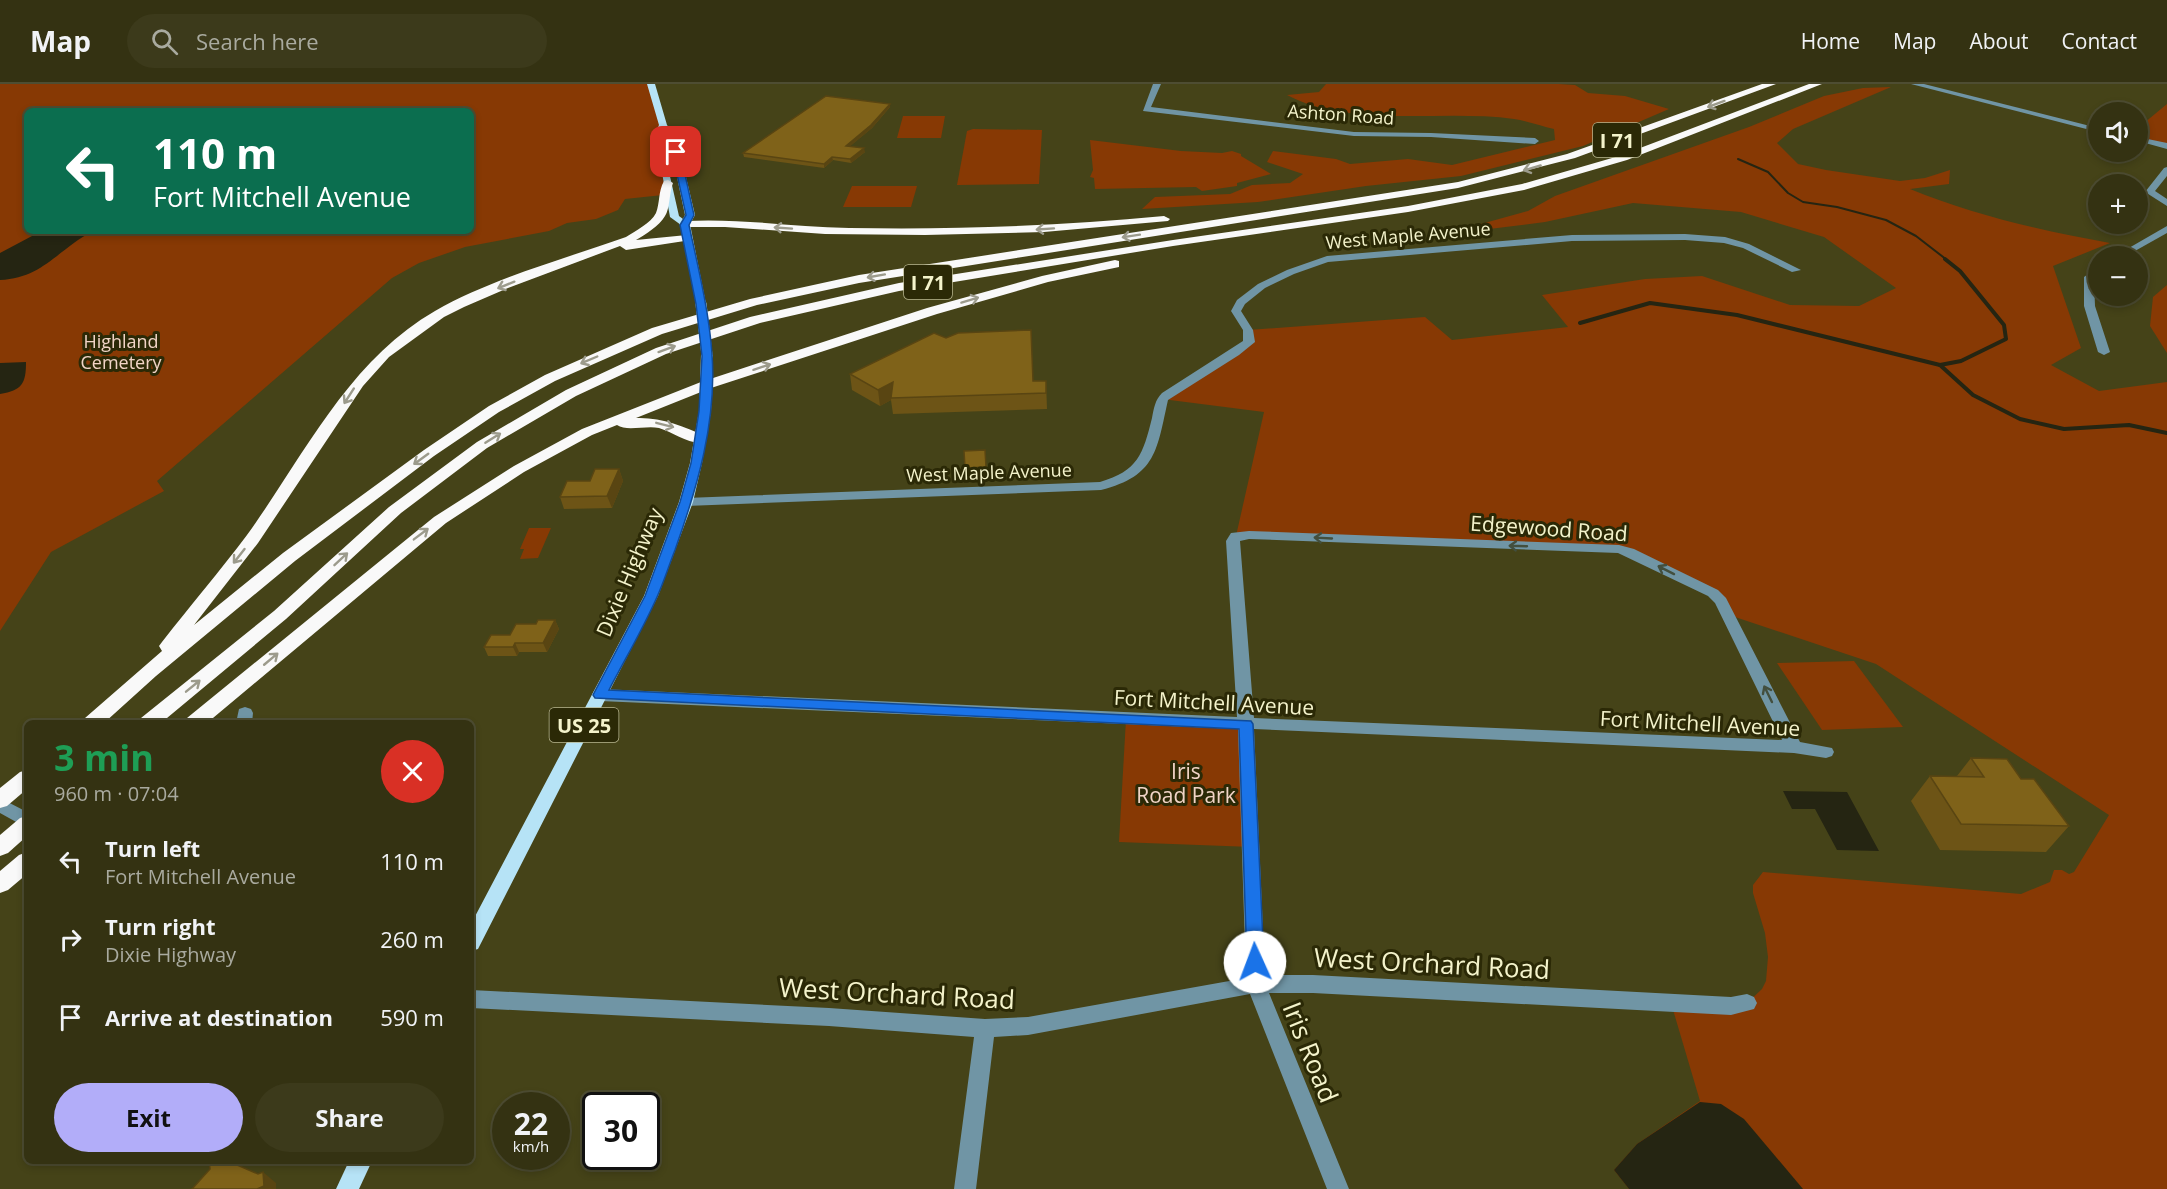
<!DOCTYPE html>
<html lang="en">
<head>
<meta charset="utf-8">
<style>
	body { margin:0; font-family:"Open Sans",sans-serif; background:#3c3a1b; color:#f1f3f6; height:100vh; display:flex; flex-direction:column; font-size:22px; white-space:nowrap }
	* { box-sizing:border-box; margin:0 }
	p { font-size:20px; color:#a9aa9f }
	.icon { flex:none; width:33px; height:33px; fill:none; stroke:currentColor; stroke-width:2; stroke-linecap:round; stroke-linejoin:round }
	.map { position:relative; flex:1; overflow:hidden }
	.drawer { position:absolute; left:24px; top:636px; width:450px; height:444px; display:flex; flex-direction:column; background:#343212; border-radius:9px; box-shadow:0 3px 9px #0003,0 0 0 2px #4e4d32 }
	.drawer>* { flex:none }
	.hud { position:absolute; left:24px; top:24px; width:450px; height:126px; border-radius:9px; box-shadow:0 3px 9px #0003,0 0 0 2px #4e4d32; background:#0b6e4f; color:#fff; overflow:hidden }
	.buttons { position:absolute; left:2088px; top:18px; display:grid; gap:12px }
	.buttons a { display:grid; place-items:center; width:60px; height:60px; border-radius:50%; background:#343212; box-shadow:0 3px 9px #0003,0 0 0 2px #4e4d32; font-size:30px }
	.speed { position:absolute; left:492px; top:1008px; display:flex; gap:12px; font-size:30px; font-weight:700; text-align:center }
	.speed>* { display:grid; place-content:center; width:78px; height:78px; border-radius:50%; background:#343212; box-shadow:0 3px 9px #0003,0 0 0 2px #4e4d32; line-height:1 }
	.speed small { font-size:15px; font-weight:400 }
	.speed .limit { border:3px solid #111; border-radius:9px; background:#fff; color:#111 }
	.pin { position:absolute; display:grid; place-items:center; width:51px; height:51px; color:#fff; margin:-26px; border-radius:12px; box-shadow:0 3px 9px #0006 }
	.me { position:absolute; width:66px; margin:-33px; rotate:358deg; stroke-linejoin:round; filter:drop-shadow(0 0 4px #0008) }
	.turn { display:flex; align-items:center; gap:21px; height:126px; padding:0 30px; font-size:27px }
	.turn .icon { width:78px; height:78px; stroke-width:2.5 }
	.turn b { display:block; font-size:42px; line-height:51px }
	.round { display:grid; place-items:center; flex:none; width:63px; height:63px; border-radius:32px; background:#3c3a1b }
	.head { display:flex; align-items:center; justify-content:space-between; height:102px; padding:0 30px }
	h1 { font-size:36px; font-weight:700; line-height:45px; color:#1e9e55 }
	.primary-button { display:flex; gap:12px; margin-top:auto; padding:12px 30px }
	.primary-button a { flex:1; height:69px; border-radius:36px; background:#b2adf9; color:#111; font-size:24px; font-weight:700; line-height:69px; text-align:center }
	.primary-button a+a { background:#3c3a1b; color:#f1f3f6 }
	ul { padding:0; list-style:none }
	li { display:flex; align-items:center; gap:18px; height:78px; padding:0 30px }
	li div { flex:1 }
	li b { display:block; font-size:22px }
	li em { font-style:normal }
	header { display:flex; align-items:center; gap:36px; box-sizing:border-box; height:84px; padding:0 30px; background:#343212; border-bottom:2px solid #4e4d32 }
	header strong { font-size:28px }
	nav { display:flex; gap:33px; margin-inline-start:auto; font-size:21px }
	.search { width:420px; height:54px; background:#3c3a1b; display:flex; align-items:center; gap:15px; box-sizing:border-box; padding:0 21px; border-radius:33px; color:#a9aa9f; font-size:22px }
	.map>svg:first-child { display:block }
	.green { fill:#873904; fill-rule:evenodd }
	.water { fill:#252512 }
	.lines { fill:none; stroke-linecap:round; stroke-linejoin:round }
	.stream-far1 { stroke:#252512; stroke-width:2 }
	.stream { stroke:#252512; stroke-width:4 }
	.minor { fill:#7095a5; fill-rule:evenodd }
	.major { fill:#b6e3f6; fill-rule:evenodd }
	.highway { fill:#f9f9f9; fill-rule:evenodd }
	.major-bridge { stroke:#b6e3f6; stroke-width:11 }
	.wall { fill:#6d5416 }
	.shaded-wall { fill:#594512 }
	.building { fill:#7f6219; stroke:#594512; stroke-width:1.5 }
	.oneway { stroke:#9c9b8c }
	.oneway2 { stroke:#434f3e }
	.route { fill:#1a73e8; stroke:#114b97; stroke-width:1.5 }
	.labels { text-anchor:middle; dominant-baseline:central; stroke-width:6; stroke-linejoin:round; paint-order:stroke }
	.far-street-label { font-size:18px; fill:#f4f3cb; stroke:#2b2906 }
	.far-park-label { font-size:18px; fill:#f1d4c6; stroke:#2b2906 }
	.shield { fill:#2b2906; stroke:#b8b690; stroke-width:1.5 }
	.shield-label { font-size:20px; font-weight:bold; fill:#f4f3cb }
	.street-label { font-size:21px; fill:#f4f3cb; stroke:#2b2906 }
	.park-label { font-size:21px; fill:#f1d4c6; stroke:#2b2906 }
	.near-street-label { font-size:26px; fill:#f4f3cb; stroke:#2b2906 }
</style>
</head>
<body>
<header>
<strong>Map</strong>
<div class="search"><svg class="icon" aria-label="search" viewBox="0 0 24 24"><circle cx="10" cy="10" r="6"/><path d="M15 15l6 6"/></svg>Search here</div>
<nav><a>Home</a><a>Map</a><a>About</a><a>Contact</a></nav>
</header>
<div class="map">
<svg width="2167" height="1105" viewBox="0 0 2167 1105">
	<rect width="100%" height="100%" fill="#454318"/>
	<!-- green -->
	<g class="green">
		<path d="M0,0H651L663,41L665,88L663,111L625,115L618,126L596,135L567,139L549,147L465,163L419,179L392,194L157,397L164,407L51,468L0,547ZM27,27H471V147H27Z"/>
		<path d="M1326,0H1559L1575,1L1588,9L1625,12L1669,25L1583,62L1461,92L1366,102L1258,118L1142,125L1155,113L1230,110L1252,101L1290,99L1303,90L1267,78L1273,67L1336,75L1350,80L1408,75L1452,81L1555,56L1554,45C1541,42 1527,37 1514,35C1443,25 1351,45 1287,11L1319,8Z"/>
		<path d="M1891,3L1793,45L1777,59L1798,80L1826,86L1900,97L1925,94L1950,86L1949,100L1910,105C1974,131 2042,147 2110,159L2053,182L2081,264L2051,281L2099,307L2167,298V1105H1629L1614,1086L1637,1060L1700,1017L1671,919H1747L1762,905L1766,897L1768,873L1765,849L1753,809V801L1763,788L2021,810L2050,798L2054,786H2062L2069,790L2074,788L2109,731L1876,580L1729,531L1721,517L1629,468L1236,452L1264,328L1162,315L1245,262L1248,246L1425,233L1452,256L1568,243L1542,211L1645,195L1702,192L1790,221L1859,222L1896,204L1824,153L1741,128L1633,119L1545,138L1473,147L1470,143L1528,127L1555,112L1749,43L1824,12L1863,4Z"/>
		<path d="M2167,20V62L2138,55V44Z"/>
		<path d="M903,32H945L941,54H897Z"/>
		<path d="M973,45L1042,46L1039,100L957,101L967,47Z"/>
		<path d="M1090,56L1181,67L1222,69L1232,67L1241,70V72L1271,90L1237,99V102L1202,107L1196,103L1095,105L1094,94L1090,93L1093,86Z"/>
		<path d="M852,102H917L911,123H843Z"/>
		<path d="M2167,201V269L2150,242L2153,213Z"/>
		<path d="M529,444H551L538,474L520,475L524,465H520Z"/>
		<path d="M1854,577L1903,643L1822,646L1777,579Z"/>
		<path d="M1126,635L1246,640L1252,763L1119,758Z"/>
	</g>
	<!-- water -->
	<g class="water">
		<path d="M55,147H93C57,166 43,194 0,196V169L32,152Z"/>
		<path d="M26,278C26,300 22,306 0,310V279Z"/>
		<path d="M1783,707L1847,708L1879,767L1837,766L1815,725H1792Z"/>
		<path d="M1700,1018L1721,1020L1744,1035L1803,1105H1629L1614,1086L1637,1060Z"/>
	</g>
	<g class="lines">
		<!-- stream-far1 -->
		<path class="stream-far1" d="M1738,75L1768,88L1788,109L1803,118L1837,123L1886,136L1916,152L1947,176"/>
		<!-- stream -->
		<g class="stream">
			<path d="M1580,239L1650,219L1737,231L1940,281L1961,277L2006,255L2004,241L1960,187L1945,175"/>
			<path d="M1940,281L1973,311L2020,335L2064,345L2129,341L2167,349"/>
		</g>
		<!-- minor -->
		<g class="minor">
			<path d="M1153,0H1161L1151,23L1354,48L1431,49L1535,54L1539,57L1535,60L1431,53L1354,52L1143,27Z"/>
			<path d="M1911,0H1924L2098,44V48Z"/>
			<path d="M2138,53L2167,59V65L2138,57Z"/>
			<path d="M2167,83V92L2155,107L2167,115V122L2145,108L2164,84Z"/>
			<path d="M2167,142V149L2126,172H2115Z"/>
			<path d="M1685,150L1725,153L1749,160L1801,186L1792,188L1743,164L1724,159L1685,156L1572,157L1328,178L1294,190L1265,204L1245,220L1241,227L1253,246L1255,258L1239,271L1168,316C1157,365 1157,392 1101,406L686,422L679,418L686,414L1100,398C1138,387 1143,370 1152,334C1154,324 1155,316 1162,309L1243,257V246L1231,227L1237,216L1258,200L1287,186L1327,172L1572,151Z"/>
			<path d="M2098,183V191L2094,194L2095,222L2110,268L2104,271L2098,268L2084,222V193Z"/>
			<path d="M1249,447L1619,461L1634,465L1718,506L1726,514L1800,658L1832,664L1834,668L1832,672L1826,674L1794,669L1254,645L1265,891H1313L1731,913L1747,910L1754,913L1757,919L1754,925L1731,931L1313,909H1269L1349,1105H1327L1250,910L1028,951L994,953L976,1105H954L974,953L829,942L471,924V906L829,924L985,935L1028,933L1246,894L1238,645L600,617L594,615L592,611L594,607L600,605L1237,633L1226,457L1231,449ZM1249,455L1618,469L1708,512L1715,519L1782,656L1254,634L1240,457Z"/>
			<path d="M245,623L251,625L253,629L252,639H236L239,625Z"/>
			<path d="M0,714L27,728V744L0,729Z"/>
		</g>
		<!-- major -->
		<g class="major">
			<path d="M647,0H655L667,41L677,55L695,131L690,140L706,220L705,222L696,220L681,141L670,133L655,50L659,41ZM664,48L669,55L685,131L683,135L679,132L669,88Z"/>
			<path d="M707,268L713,271L711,327L702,379L693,418L658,512L478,865L471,867V840L644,512L679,418L690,379L699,327L701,271Z"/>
			<path d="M349,1077H372L359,1105H336Z"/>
		</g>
		<!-- highway -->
		<g class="highway">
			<path d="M1762,0H1776L1575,74L1458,104L859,199L757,221L662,250L555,297L499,328L434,372L295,477L156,592L104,639H82L85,634L162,567L159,562L162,558C190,522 220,487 247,451C304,372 348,277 435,227C493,194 564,175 626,153C635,147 651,139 656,129C660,119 658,108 664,97L668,96L673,99C669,109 670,125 665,132C659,142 646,150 636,156L687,151L693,154L691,156L626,166L620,162L508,204L464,223L444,233L389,273L363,302L258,459L194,541L283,469L424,366L489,322L545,291L652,244L750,215L859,191L1458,98L1567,70Z"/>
			<path d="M1809,0H1822L1627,76L1524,106L1408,128L1173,162L899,207L760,239L666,270L576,312L487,364L401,429L286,535L161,639H138L141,634L274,527L389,423L477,358L566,306L656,264L750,233L899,199L1173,156L1408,122L1522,100L1619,72Z"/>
			<path d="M1164,132L1170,135L1168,137L1044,148L925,151L825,150L725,143H685L679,140L685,137C740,134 794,143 849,144C954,146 1059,142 1164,132Z"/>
			<path d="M1115,176L1119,177V183L1048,198L937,230L711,304L636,334C661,333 683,342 705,352L707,355L705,358C691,362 673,348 659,344C646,341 627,348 617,341L592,351L524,388L446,439L207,639H184L187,634L434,433L514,382L582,345L701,298L927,224L1042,192Z"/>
			<path d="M27,686V705L7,722L0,724V704L20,688Z"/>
			<path d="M27,732V752L8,769L0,772V751L20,734Z"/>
			<path d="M27,768V790L8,806L0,809V787L19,771Z"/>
		</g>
		<!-- major-bridge -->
		<path class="major-bridge" d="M701,220L707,271"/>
	</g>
	<!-- wall -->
	<g class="wall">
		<path d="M890,23L872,44L850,62L865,68L851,79L833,76L824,84L744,73L743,69Z"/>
		<path d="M850,290L1046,297L1047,325L893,330L891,316L880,322L852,306Z"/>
		<path d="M985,366L987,391L966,392L964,367Z"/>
		<path d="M619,385L623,397L612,424L564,425L560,413L590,397Z"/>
		<path d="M555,536L559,545L547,568H519L517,572H488L484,563L536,540Z"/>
		<path d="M1971,674L2021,695L2069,742L2046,768L1940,766L1911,717L1930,692H1957Z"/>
	</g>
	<!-- shaded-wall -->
	<g class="shaded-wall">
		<path d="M890,20V23L872,44L847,65L846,62Z"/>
		<path d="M864,64L865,68L851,79L850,75Z"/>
		<path d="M832,73L833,76L824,84V80Z"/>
		<path d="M893,298L891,316L880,322L878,306Z"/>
		<path d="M619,385L623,397L612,424L607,412Z"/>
		<path d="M555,536L559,545L547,568L543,559Z"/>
		<path d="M515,559L519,568L517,572L513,563Z"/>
		<path d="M228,1077H240V1089L228,1078Z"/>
		<path d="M263,1088L276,1099V1105H257Z"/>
	</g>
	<!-- building -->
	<g class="building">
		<path d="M826,12L890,20L871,41L846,62L864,64L850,75L832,73L824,80L743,69Z"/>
		<path d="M1031,246L1033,297H1046V309L891,314L893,298L878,306L850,290L934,249L946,254L958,249Z"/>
		<path d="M985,366L986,383L965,384L964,367Z"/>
		<path d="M595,385H619L607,412L560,413L567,397H590Z"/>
		<path d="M538,536H555L543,559H515L513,563H484L491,551H510L516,540H536Z"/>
		<path d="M1971,674L2007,675L2021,695H2034L2069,742L1961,740L1930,692L1984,693Z"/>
		<path d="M209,1077H228L258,1090L263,1088L264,1102L257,1105H192L210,1085Z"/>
	</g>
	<!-- one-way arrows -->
	<defs><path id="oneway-shaft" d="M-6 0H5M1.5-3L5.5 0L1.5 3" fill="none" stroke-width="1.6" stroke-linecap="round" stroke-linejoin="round" transform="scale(1.5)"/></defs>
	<g class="oneway">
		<use href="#oneway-shaft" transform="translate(1716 20) rotate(160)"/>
		<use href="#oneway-shaft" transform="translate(1532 84) rotate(164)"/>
		<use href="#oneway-shaft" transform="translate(783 144) rotate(-176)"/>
		<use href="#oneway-shaft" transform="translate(1045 145) rotate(176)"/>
		<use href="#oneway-shaft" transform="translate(1131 152) rotate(171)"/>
		<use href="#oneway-shaft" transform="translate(876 192) rotate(170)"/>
		<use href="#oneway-shaft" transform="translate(506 201) rotate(158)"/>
		<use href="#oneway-shaft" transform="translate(970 216) rotate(-17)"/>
		<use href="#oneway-shaft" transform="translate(667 265) rotate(-20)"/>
		<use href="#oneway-shaft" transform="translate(589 276) rotate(157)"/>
		<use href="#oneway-shaft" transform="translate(762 283) rotate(-18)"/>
		<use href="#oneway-shaft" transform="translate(349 312) rotate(123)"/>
		<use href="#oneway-shaft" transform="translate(665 341) rotate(14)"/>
		<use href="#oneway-shaft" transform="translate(493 354) rotate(-32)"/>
		<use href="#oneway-shaft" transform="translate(421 375) rotate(144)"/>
		<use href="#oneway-shaft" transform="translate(421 450) rotate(-37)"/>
		<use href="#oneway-shaft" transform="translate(239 472) rotate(128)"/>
		<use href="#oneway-shaft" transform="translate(341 475) rotate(-43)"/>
		<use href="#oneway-shaft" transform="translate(271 575) rotate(-40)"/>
		<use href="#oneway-shaft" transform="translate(193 602) rotate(-39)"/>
	</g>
	<g class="oneway2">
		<use href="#oneway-shaft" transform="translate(1323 454) rotate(-177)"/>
		<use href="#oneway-shaft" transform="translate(1518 462) rotate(-178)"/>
		<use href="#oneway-shaft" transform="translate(1666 486) rotate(-153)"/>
		<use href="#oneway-shaft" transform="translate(1768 610) rotate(-116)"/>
	</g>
	<!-- route -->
	<path class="route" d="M676,66L680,68L694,131L689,141C698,183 709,227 712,270C717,338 697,404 675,466C669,481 664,498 657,513C643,545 625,575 609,606L1251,637L1253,640L1264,878L1262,884L1255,886L1249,884L1247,878L1239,645L595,614L593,611L645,512L680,418L691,379L699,327L702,272L696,220L680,141L686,131L672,68Z"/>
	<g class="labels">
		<!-- far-street labels -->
		<g class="far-street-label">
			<text transform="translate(1341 30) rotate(4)">Ashton Road</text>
			<text transform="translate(1408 151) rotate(-5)">West Maple Avenue</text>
			<text transform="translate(989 388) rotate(-2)">West Maple Avenue</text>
		</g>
		<!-- far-park labels -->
		<g class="far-park-label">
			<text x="121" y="257">Highland<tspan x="121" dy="21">Cemetery</tspan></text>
		</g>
		<!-- shield labels -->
		<g class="shield">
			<rect x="1593" y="39" width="48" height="34" rx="4.5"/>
			<rect x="904" y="181" width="48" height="34" rx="4.5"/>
			<rect x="549.5" y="624" width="69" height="34" rx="4.5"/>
		</g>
		<g class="shield-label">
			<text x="1617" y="56">I 71</text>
			<text x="928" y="198">I 71</text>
			<text x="584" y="641">US 25</text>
		</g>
		<!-- street labels -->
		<g class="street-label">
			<text transform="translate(1549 444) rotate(4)">Edgewood Road</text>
			<text transform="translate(629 488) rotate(-67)">Dixie Highway</text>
			<text transform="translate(1214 618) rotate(3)">Fort Mitchell Avenue</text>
			<text transform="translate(1700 639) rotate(3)">Fort Mitchell Avenue</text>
		</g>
		<!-- park labels -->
		<g class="park-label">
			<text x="1186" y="687">Iris<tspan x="1186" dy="24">Road Park</tspan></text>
		</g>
		<!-- near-street labels -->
		<g class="near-street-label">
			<text transform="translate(1432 879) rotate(3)">West Orchard Road</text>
			<text transform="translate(897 909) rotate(3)">West Orchard Road</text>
			<text transform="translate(1311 968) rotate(68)">Iris Road</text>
		</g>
	</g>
</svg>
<div class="buttons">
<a><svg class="icon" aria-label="sound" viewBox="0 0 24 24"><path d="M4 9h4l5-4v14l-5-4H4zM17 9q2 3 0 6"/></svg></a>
<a>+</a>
<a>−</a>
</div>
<div class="speed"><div>22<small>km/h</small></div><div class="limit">30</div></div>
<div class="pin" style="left:676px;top:68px;background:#d93025"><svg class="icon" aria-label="arrive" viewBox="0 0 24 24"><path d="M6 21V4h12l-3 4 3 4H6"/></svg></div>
<svg class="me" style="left:1255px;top:878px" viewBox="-20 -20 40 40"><circle r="19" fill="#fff"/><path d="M0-13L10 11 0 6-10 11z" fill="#1a73e8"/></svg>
<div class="hud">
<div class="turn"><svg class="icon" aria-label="left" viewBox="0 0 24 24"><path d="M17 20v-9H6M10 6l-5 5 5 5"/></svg><div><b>110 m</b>Fort Mitchell Avenue</div></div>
</div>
<section class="drawer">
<div class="head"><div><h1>3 min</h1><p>960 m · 07:04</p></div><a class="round" style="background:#d93025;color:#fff"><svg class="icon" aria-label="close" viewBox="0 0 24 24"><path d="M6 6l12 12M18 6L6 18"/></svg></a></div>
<ul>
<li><svg class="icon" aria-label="left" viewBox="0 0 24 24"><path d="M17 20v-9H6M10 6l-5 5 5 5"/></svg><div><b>Turn left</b><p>Fort Mitchell Avenue</p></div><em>110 m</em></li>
<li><svg class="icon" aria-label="right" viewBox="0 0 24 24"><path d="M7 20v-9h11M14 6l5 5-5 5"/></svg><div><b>Turn right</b><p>Dixie Highway</p></div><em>260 m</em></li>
<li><svg class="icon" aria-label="arrive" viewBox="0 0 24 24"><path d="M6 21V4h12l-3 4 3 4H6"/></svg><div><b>Arrive at destination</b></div><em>590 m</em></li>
</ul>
<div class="primary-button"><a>Exit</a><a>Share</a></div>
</section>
</div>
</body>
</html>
